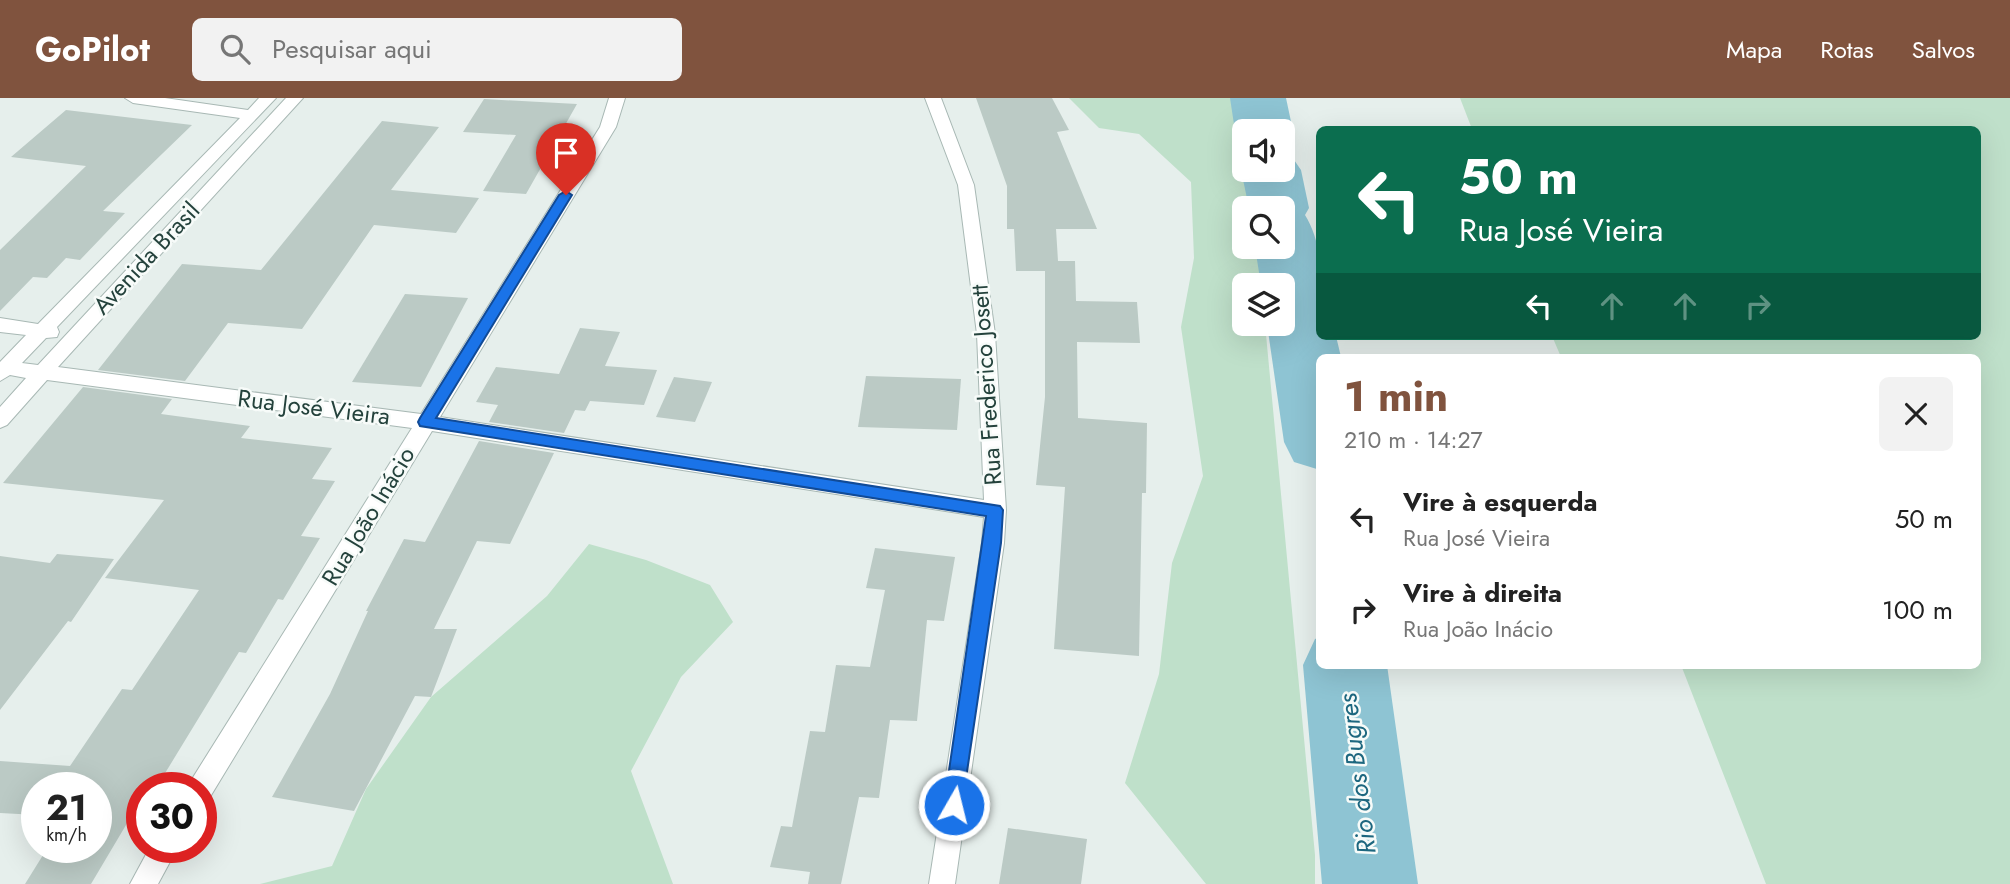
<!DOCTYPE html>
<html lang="pt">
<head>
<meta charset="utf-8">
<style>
	body { margin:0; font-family:Jost,sans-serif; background:#f2f2f2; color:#222; height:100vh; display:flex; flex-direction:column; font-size:26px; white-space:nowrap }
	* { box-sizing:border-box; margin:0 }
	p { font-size:23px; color:#767676 }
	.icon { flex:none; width:38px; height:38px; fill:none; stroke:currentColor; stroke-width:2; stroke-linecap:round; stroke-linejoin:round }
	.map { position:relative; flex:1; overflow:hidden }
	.panel { position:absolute; left:1316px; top:256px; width:665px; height:315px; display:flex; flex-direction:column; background:#fff; border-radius:10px; box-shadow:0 7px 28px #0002 }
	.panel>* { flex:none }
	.hud { position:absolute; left:1316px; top:28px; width:665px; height:214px; border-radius:10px; box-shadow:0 7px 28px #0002; background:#0b6e4f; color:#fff; overflow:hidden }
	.fabs { position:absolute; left:1232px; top:21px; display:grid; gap:14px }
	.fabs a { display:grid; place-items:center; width:63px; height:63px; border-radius:10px; background:#fff; box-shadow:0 7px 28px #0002; font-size:35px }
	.speed { position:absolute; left:21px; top:674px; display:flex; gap:14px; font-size:35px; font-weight:700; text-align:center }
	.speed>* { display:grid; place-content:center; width:91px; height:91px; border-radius:50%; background:#fff; box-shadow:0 7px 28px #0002; line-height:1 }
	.speed small { font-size:18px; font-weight:400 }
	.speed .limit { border:10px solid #d22; background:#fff; color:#111 }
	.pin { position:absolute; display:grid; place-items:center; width:60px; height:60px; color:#fff; margin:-72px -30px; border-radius:50% 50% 50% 0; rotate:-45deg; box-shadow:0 0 7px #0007 }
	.pin .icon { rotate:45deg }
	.me { position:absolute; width:77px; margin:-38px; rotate:8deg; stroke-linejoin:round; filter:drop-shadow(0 0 5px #0008) }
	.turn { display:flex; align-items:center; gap:24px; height:147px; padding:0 28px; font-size:32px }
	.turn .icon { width:91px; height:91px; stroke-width:2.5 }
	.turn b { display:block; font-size:49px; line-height:60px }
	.lanes { display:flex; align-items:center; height:66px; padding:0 28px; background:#0003; justify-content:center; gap:35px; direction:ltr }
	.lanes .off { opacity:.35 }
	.round { display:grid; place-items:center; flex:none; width:74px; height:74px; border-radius:10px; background:#f2f2f2 }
	.head { display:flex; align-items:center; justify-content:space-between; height:119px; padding:0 28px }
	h1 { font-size:42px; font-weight:700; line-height:52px; color:#80533e }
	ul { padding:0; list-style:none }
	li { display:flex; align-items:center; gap:21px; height:91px; padding:0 28px }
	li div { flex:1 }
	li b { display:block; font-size:26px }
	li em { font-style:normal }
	header { display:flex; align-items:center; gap:42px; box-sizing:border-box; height:98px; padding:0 35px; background:#80533e; color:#fff }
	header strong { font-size:33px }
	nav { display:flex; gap:38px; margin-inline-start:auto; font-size:24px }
	.search { width:490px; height:63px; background:#f2f2f2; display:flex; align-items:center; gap:18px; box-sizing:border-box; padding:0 24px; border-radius:10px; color:#767676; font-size:26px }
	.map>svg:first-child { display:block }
	.green { fill:#bfe0ca }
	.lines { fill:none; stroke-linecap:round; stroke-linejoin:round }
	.river { fill:#8ec4d3; fill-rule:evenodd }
	.building { fill:#bbcac5 }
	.minor-casing { stroke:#a8b8b4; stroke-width:2 }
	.minor { fill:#fff; fill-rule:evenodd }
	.route { fill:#1a73e8; stroke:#114b97; stroke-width:2 }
	.labels { text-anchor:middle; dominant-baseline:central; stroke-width:5; stroke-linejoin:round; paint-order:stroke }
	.street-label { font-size:24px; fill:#24423c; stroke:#f7fbf9 }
	.water-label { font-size:26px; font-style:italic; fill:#1d677f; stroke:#f7fbf9 }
</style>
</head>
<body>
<header>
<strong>GoPilot</strong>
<div class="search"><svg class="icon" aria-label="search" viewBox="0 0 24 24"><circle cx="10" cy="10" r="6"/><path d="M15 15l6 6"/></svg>Pesquisar aqui</div>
<nav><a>Mapa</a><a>Rotas</a><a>Salvos</a></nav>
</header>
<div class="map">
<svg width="2010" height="786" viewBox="0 0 2010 786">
	<rect width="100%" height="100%" fill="#e6efec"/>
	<!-- green -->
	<g class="green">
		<path d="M1069,0H1231L1254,110H1244V149H1258L1262,187H1244V226H1265L1315,757V786H1206L1125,685L1159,576L1172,465L1203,378L1181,229L1194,160L1191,84L1139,36L1099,30Z"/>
		<path d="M1460,0H2010V786H1766L1681,567H1978V259H1561L1552,238H1978V32L1472,31Z"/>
		<path d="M589,446L646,462L710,487L733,524L681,579L631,673L673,786H260L332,768L366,691L431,599L547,498Z"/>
	</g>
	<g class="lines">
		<!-- river -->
		<g class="river">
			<path d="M1230,0H1286L1293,33L1283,46V33H1244V45L1235,33Z"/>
			<path d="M1283,57L1292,59L1301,72L1309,110L1305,117C1327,152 1320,198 1320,238H1336L1341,259H1320V372L1294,364L1284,344L1267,226H1283V187H1261L1255,149H1283V110H1249L1241,72L1244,68V72H1283Z"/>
			<path d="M1320,539V567H1387L1418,786H1322L1303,567L1315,541Z"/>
		</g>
	</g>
	<!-- building -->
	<g class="building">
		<path d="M976,0H1052L1069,32L1057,34L1097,131H1056L1058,163H1075L1076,203L1137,204L1140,245L1077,244L1078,320L1147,325L1146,395H1142L1139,558L1054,551L1065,389L1036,387L1045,299V173H1016L1014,131H1007V88Z"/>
		<path d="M484,1L577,6L526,96L483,93L516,37L463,34Z"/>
		<path d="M66,12L192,27L103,113L125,115L80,162L66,160L47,180L33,179L0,213V152L86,68L11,59Z"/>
		<path d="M382,23L439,29L391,92L479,100L456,135L374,127L302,231L228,225L185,283L98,272L182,166L261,172Z"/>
		<path d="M405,196L468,200L421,289L352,284Z"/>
		<path d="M580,230L620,234L605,268L657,272L644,307L590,303L585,313L575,312L564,335L489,324L498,307L476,304L496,269L559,276Z"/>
		<path d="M866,278L961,281L957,332L858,329Z"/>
		<path d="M674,279L712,284L695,324L656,319Z"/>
		<path d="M83,289L172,301L161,316L250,328L241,340L332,350L312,381L335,383L301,438L320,440L283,502L278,501L246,555L239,554L156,690H142V700L91,786H25L48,749H96V690H37V717L0,715V663L70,668L122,591L132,592L199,492L105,480L164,402L3,385Z"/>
		<path d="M479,343L554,355L510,446L477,443L434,531H457L431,599L415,598L354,713L272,699L330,596L368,513H366L404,441L425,444Z"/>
		<path d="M875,450L955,459L944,523L927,522L917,623L890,622L879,700L859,699L841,786H808L810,774L770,769L781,728L792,729L810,633L825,634L836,567L870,569L885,492L866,490Z"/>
		<path d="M57,456L114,461L71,524L68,523L0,612V458L50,465Z"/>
		<path d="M1008,730L1087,741L1081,786H999Z"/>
	</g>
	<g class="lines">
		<defs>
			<g id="minor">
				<path d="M125,0H165L248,12L259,0H276L57,229L59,234L57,239L46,240L22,265L38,267L286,0H303L58,269L421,316L600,29L609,0H625L616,29L440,319L984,402L977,236L958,87L925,0H941L974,87L995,236L1006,412L1004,445L955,786H929L982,445L984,419L432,333L210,699L201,702V690H189L192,681L412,330L47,282L7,327L0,330V309L26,280L10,277L0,283V264L26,237L0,234V220L38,226L240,20L133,5Z"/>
				<path d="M150,749H178L158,786H130Z"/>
			</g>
		</defs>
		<!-- minor casing -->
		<use href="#minor" class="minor-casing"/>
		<!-- minor -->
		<use href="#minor" class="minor"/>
	</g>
	<!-- route -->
	<path class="route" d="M566,93L572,97L436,320L1000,408L1003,412L1001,445L961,714L954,716L947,714L944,707L986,418L420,328L418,324L420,320L559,97Z"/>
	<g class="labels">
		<!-- street labels -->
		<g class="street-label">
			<text transform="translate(146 160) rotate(-47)">Avenida Brasil</text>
			<text transform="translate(986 287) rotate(-94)">Rua Frederico Josett</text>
			<text transform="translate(314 309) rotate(7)">Rua José Vieira</text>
			<text transform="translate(368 418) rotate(-59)">Rua João Inácio</text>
		</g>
		<!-- water labels -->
		<g class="water-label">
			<text transform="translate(1357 676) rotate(-97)">Rio dos Bugres</text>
		</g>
	</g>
</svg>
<div class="fabs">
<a><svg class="icon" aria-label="sound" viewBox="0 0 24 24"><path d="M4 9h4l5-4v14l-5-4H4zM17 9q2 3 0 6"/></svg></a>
<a><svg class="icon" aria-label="search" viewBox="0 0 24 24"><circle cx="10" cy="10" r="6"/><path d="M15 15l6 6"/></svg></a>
<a><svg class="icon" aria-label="layers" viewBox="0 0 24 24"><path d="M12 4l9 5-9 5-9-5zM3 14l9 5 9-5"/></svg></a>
</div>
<div class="speed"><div>21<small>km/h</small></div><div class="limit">30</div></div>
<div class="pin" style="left:566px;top:97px;background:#d93025"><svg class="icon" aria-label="arrive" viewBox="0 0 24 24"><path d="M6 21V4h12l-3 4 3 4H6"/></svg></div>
<svg class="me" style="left:954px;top:707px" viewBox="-20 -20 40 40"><circle r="17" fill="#1a73e8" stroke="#fff" stroke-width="3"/><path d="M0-11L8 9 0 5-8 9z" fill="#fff"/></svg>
<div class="hud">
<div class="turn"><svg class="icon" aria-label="left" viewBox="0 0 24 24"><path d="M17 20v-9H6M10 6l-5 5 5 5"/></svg><div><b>50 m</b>Rua José Vieira</div></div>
<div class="lanes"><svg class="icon" aria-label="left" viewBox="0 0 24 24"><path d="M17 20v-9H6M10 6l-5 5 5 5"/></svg><svg class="icon off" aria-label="ahead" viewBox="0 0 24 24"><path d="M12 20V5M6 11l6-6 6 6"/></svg><svg class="icon off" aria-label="ahead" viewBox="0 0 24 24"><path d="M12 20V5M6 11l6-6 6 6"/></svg><svg class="icon off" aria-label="right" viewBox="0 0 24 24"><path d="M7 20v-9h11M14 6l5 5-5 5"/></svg></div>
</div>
<section class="panel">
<div class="head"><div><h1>1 min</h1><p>210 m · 14:27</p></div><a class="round"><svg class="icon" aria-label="close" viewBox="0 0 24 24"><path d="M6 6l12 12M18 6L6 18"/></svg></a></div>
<ul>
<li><svg class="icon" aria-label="left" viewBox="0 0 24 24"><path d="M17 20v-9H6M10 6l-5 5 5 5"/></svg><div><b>Vire à esquerda</b><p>Rua José Vieira</p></div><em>50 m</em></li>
<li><svg class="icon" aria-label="right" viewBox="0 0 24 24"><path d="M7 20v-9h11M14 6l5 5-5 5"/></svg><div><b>Vire à direita</b><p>Rua João Inácio</p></div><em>100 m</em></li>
</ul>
</section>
</div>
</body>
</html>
